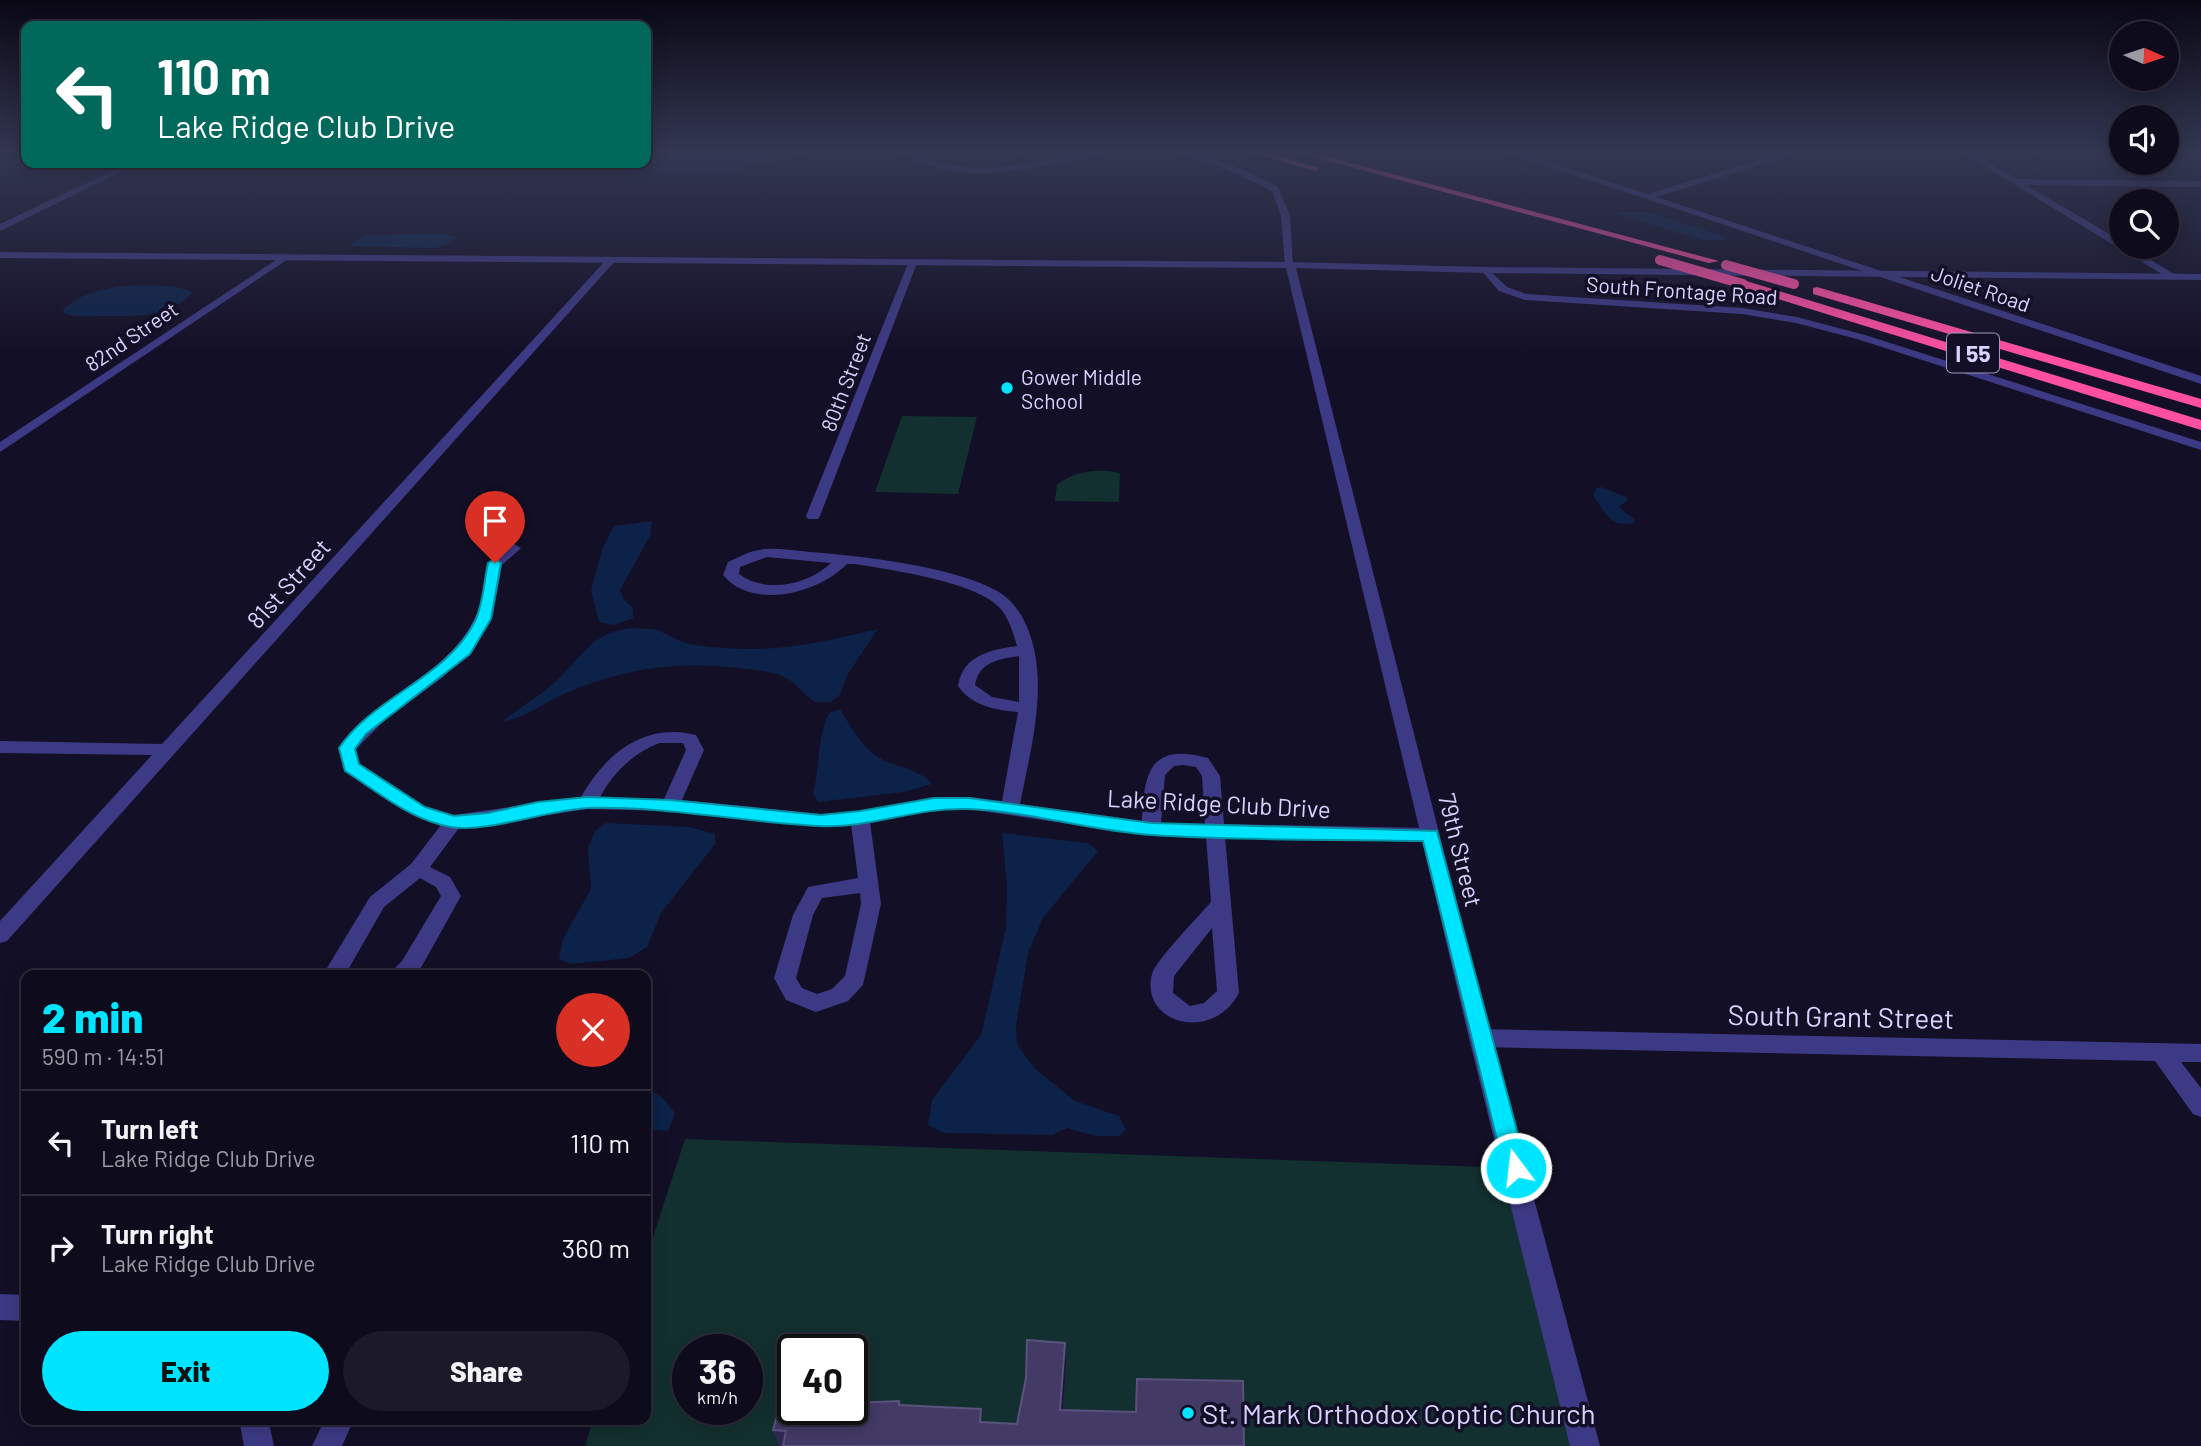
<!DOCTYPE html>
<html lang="en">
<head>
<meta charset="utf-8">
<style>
	body { margin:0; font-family:Barlow,sans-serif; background:#1c1929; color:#f1f3f6; height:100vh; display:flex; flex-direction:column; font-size:26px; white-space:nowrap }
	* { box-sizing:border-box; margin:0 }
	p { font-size:23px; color:#9b9ba3 }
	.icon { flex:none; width:38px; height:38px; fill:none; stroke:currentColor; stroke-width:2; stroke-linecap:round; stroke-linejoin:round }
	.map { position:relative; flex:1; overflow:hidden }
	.side { position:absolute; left:21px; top:970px; width:630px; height:455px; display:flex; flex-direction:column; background:#0e0b1c; border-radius:14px; box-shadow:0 4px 18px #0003,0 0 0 2px #2e2b3b }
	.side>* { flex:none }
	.banner { position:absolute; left:21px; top:21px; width:630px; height:147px; border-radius:14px; box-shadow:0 4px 18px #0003,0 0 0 2px #2e2b3b; background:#00695c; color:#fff; overflow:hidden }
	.needle { width:46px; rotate:93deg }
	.tools { position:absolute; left:2109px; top:21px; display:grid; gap:14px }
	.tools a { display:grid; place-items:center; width:70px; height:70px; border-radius:50%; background:#0e0b1c; box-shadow:0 4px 18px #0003,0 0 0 2px #2e2b3b; font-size:35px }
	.speed { position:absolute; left:672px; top:1334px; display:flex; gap:14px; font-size:35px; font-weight:700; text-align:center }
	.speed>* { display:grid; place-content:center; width:91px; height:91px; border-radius:50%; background:#0e0b1c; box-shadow:0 4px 18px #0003,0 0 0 2px #2e2b3b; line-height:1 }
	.speed small { font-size:18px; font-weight:400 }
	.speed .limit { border:4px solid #111; border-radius:10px; background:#fff; color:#111 }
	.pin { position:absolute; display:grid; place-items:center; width:60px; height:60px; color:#fff; margin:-72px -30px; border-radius:50% 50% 50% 0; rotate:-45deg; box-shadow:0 0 7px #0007 }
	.pin .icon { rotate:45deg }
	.me { position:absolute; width:77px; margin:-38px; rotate:345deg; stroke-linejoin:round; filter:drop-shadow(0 0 5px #0008) }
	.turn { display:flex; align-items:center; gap:24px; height:147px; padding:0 21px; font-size:32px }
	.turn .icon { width:91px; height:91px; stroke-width:2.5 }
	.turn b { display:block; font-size:49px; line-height:60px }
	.round { display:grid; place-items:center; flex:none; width:74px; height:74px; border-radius:37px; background:#1c1929 }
	.summary { display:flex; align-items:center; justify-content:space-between; height:119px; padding:0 21px }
	h1 { font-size:42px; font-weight:800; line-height:52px; color:#00e5ff }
	.action { display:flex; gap:14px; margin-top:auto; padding:14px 21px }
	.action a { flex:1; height:80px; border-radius:42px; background:#00e5ff; color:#111; font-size:28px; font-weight:800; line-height:80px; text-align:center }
	.action a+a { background:#1c1929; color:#f1f3f6 }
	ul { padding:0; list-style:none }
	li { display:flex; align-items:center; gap:21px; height:105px; padding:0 21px; border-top:2px solid #2e2b3b }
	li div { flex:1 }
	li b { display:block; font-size:26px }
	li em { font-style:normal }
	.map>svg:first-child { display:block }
	.green { fill:#12302f; fill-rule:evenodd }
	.water { fill:#0c2248 }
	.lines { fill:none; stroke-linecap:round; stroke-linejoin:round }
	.minor { fill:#3d3a85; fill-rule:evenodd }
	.tertiary { fill:#3d3a85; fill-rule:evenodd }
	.motorway { fill:#ff4fa3; fill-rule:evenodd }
	.motorway-bridge { stroke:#ff4fa3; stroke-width:10 }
	.wall { fill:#312854 }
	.shaded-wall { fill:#1d163a }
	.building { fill:#433a66; stroke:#5a527e; stroke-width:2 }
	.route { fill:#00e5ff; stroke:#0095a6; stroke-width:2 }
	.poi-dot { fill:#00e5ff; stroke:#130f26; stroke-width:2.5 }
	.labels { text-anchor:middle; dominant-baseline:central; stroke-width:7; stroke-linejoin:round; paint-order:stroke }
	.far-street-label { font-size:21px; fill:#d9d4ff; stroke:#130f26 }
	.far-poi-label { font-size:21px; fill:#d9d4ff; stroke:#130f26; text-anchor:start }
	.shield { fill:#130f26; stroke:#9e99be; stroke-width:2 }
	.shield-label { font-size:23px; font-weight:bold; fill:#d9d4ff }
	.street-label { font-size:24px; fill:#d9d4ff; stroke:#130f26 }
	.near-street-label { font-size:28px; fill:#d9d4ff; stroke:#130f26 }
	.near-poi-label { font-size:28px; fill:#d9d4ff; stroke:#130f26; text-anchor:start }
</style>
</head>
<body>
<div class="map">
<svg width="2201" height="1446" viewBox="0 0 2201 1446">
	<rect width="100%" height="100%" fill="#130f26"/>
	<!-- green -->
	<g class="green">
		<path d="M902,416L977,417L958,494L875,492Z"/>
		<path d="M1108,471L1120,473L1119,502L1055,501L1057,485C1072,473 1089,470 1108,471Z"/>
		<path d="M685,1139L1516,1168L1585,1446H585L593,1419H646V1258ZM688,1349H747V1409H688ZM793,1349H852V1409H793Z"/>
	</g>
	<!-- water -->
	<g class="water">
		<path d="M646,152H809C772,163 660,190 632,163H646Z"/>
		<path d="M1623,212H1648L1723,236L1727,240H1703L1618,214Z"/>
		<path d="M442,234L457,237L448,244L435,248L349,246L365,235Z"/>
		<path d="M124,286C147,285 174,284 193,292C169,319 135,316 102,316C89,316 76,318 64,313L63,310C81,293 101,289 124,286Z"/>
		<path d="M1601,487L1626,497L1628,500L1619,507L1634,519V523C1609,528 1605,512 1593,495L1596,488Z"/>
		<path d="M652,521L650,536L620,590L624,600L633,608V618L614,625L599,622L591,590L603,547L614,526Z"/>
		<path d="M633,628C641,629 653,628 660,631C671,637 682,643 695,645C766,655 810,645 878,629L848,674L839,696L830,702H815C806,696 799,687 791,681C777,671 756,670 739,668C676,661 625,668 566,693C547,701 522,720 503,721C517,709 533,700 547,689C581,663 586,632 633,628Z"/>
		<path d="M840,709C850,725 862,747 878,757C896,768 919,768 932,784L904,792L818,802L813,794C820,767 817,738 829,713Z"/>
		<path d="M606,823L690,827L715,834V844L661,913L647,947L629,958L571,964L559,959L563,939L591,889L588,848L596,830Z"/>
		<path d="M1002,833L1088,843L1098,851L1043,918L1028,953L1016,1026L1017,1044L1034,1068L1075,1101L1119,1116L1126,1130L1119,1136H1096L1067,1128L1053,1135L944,1133L928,1125L932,1100L981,1035L1006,928L1007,886Z"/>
		<path d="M646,1087L663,1098L675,1113L668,1131L646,1129Z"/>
	</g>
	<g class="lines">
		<!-- minor -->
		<g class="minor">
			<path d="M902,152C914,152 922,156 933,160C948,165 966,168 982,168C1024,168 1065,151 1106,152C1096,158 1081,158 1070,161C1017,172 950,185 902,152Z"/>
			<path d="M1180,152C1213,151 1249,173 1278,187L1290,215L1293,267L1285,265L1281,215L1272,191L1231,171Z"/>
			<path d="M1506,152H1517L1647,194L1784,152H1792V155L1656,197L2201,376V384Z"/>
			<path d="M1961,152H1970L2017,179L2201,181V187L2026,185L2121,241V247H2129L2179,277L2170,279Z"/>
			<path d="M129,163H139L0,231V224Z"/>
			<path d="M285,254L290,257L288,259L0,452V442Z"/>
			<path d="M607,259L615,261L7,941L0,943V921L152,755L0,753V741L162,744Z"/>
			<path d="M909,261L917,263L820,516L818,519H808L806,516Z"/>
			<path d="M1486,267L1507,287L1526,294L1742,308L1797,317L1865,335L2201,442V450L1857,339L1796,323L1742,314L1525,300L1499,291L1481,270Z"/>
			<path d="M514,544L521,548L502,565L493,615L475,645L443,677L386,719L356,749L359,764L426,807L454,815L581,797C605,754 645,722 696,735L704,750L682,800L821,814L860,811L934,798L969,797L1002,801L1018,712C995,710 972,706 958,686C963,655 990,650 1017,646C1013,632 1009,618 999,607C976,582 888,569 854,564H847C819,593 753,611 723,575L728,562C741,556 753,549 768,549C782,548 796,551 810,552C861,556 953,566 997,591C1010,598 1021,612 1027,627C1050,681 1031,748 1020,804L1142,821C1144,772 1150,742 1208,758L1220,776L1224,824L1430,828L1437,830L1440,835L1437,840L1430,842L1225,837L1239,993C1212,1044 1139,1023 1152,974C1156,960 1199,916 1211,902L1206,837L1151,836L969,809L934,810L870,822L881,904L863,985L848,1001L816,1012L786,1000L774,978L793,915L808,887L858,878L851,824L821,826L670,811L587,809L459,828L430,867L450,877L461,896L418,973L388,975L402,961L441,896L436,887L420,878L384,907L349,968L351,975H329L327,968L370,897L411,864L441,825L412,815L345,771L338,748C374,696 445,678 474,620C483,603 484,582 488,563ZM767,557L831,563C808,585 766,594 739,574L740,567ZM1019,656V702L992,697L975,685C979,662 998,659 1019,656ZM660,743H683L686,750L664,799L600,797C613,773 634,752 660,743ZM1183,765L1196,767L1202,776L1205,824L1161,823L1165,775L1174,766ZM860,893L861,904L845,976L832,989L817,994L802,988L796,978L813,915L822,898ZM1212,928L1217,991L1204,1003L1190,1006L1173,993L1174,976Z"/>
			<path d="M1480,1029L2201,1044V1062H2181L2201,1088V1117L2193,1114L2155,1061L1480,1047L1472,1044L1469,1038L1472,1032Z"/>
			<path d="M0,1294L26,1295V1321L0,1320Z"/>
			<path d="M239,1419H268L274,1446H244Z"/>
			<path d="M325,1419H354L342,1446H312Z"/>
		</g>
		<!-- tertiary -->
		<path class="tertiary" d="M0,252L1290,262L1486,267L2201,274V280L1486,273L1296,268L1491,1038L1600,1446H1570L1469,1038L1286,268L0,258Z"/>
		<!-- motorway -->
		<g class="motorway">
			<path d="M1251,152H1266L1320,168L1315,171Z"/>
			<path d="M1295,152H1310L1719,261L1709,263Z"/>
			<path d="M1743,280L2201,420V430L1739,287L1737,284Z"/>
			<path d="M1817,287L2201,399V408L1813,294V288Z"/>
		</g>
		<!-- motorway-bridge -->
		<g class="motorway-bridge">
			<path d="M1660,260L1743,284"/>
			<path d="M1726,265L1794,284"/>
		</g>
	</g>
	<!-- wall -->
	<path class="wall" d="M1065,1343L1066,1366L1063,1410L1244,1446H779L773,1430L793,1409L900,1405L983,1423L1017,1424Z"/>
	<!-- shaded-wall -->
	<path class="shaded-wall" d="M1065,1343L1066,1366L1061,1433L1060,1410Z"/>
	<!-- building -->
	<path class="building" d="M1027,1340L1065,1343L1060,1410L1136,1412L1137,1379L1243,1381L1244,1446H783L786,1431L773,1430L779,1408H791L793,1402V1409H852V1403L899,1401V1405L981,1409L980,1422L1017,1424L1026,1378Z"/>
	<!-- sky -->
	<linearGradient id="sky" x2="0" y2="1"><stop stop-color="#0a0815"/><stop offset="0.43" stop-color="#333752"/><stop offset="1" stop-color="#333752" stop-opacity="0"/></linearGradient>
	<rect width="2201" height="354" fill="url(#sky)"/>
	<!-- route -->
	<path class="route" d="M495,559L501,563L491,619L470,654L366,734L355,749L359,764L425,807L454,816L488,813L538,802L587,797L670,800L821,815L860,811L934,798H969L1151,823L1437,831L1527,1168L1524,1175L1516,1178L1507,1175L1504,1168L1423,841C1333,839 1242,841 1152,835C1090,831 1029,811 967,809C917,807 869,829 819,826C742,822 665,806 588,808C547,810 488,833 451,827C412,821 378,792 345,771L339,748C374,696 447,678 475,621C483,605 484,581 488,563Z"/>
	<!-- markers -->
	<g class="poi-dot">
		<circle cx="1007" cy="388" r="7"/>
		<circle cx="1188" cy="1413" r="7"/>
	</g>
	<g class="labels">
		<!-- far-street labels -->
		<g class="far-street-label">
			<text transform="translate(1981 288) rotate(19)">Joliet Road</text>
			<text transform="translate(1682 290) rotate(4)">South Frontage Road</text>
			<text transform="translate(131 336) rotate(-34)">82nd Street</text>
			<text transform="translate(845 382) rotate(-69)">80th Street</text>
		</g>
		<!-- far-poi labels -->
		<g class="far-poi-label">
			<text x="1021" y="376">Gower Middle<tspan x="1021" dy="24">School</tspan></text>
		</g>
		<!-- shield labels -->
		<rect class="shield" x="1947" y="333.5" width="52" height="39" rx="5"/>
		<g class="shield-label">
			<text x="1973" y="353">I 55</text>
		</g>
		<!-- street labels -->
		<g class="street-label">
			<text transform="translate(288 583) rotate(-48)">81st Street</text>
			<text transform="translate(1219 803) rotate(3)">Lake Ridge Club Drive</text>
			<text transform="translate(1461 850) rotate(76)">79th Street</text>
		</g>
		<!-- near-street labels -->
		<g class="near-street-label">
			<text transform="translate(1841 1016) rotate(1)">South Grant Street</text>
		</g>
		<!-- near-poi labels -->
		<g class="near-poi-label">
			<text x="1202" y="1413">St. Mark Orthodox Coptic Church</text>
		</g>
	</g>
</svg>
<div class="tools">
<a><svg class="needle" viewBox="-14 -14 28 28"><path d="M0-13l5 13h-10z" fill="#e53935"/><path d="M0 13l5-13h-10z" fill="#9b9ba3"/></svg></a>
<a><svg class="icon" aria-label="sound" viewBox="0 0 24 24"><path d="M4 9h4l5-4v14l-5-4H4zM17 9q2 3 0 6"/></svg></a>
<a><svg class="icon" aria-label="search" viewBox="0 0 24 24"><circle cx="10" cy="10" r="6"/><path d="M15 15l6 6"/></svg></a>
</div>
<div class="speed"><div>36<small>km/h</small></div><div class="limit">40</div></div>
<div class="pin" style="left:495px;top:563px;background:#d93025"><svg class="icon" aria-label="arrive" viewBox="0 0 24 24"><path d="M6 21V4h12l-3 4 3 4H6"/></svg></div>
<svg class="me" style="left:1516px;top:1168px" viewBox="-20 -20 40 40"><circle r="17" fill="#00e5ff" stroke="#fff" stroke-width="3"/><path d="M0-11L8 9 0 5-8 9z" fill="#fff"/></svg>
<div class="banner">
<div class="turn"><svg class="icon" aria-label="left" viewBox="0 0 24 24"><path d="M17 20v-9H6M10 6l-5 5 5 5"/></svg><div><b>110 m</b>Lake Ridge Club Drive</div></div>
</div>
<section class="side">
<div class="summary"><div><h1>2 min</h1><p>590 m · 14:51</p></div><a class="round" style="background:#d93025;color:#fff"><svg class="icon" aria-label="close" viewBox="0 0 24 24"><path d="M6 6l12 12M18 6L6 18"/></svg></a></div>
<ul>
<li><svg class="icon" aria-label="left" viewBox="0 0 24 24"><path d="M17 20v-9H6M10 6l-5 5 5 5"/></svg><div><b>Turn left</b><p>Lake Ridge Club Drive</p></div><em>110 m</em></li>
<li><svg class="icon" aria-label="right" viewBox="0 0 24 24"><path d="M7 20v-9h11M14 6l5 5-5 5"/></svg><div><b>Turn right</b><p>Lake Ridge Club Drive</p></div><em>360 m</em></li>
</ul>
<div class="action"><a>Exit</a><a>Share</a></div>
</section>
</div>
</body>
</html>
